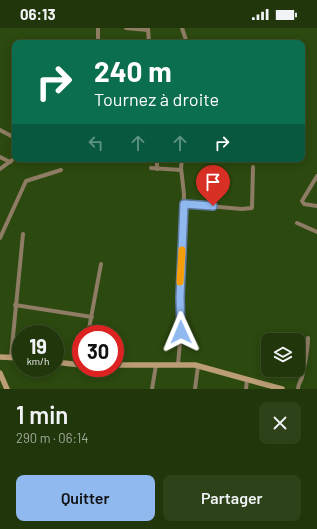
<!DOCTYPE html>
<html lang="fr">
<head>
<meta charset="utf-8">
<style>
	body { margin:0; font-family:Barlow,sans-serif; background:#2d4219; color:#f1f3f6; height:100vh; display:flex; flex-direction:column; font-size:15px; white-space:nowrap }
	* { box-sizing:border-box; margin:0 }
	p { font-size:13px; color:#a2ac9d }
	.icon { flex:none; width:22px; height:22px; fill:none; stroke:currentColor; stroke-width:2; stroke-linecap:round; stroke-linejoin:round }
	.map { position:relative; height:361px; overflow:hidden }
	.sheet { display:flex; flex-direction:column; background:#21370b; flex:1 }
	.sheet>* { flex:none }
	.guide { position:absolute; left:12px; top:12px; width:293px; height:122px; border-radius:8px; box-shadow:0 2px 10px #0003,0 0 0 1px #3e512c; background:#0b6e4f; color:#fff; overflow:hidden }
	.buttons { position:absolute; left:261px; top:305px; display:grid; gap:8px }
	.buttons a { display:grid; place-items:center; width:44px; height:44px; border-radius:8px; background:#21370b; box-shadow:0 2px 10px #0003,0 0 0 1px #3e512c; font-size:20px }
	.speed { position:absolute; left:12px; top:297px; display:flex; gap:8px; font-size:20px; font-weight:700; text-align:center }
	.speed>* { display:grid; place-content:center; width:52px; height:52px; border-radius:50%; background:#21370b; box-shadow:0 2px 10px #0003,0 0 0 1px #3e512c; line-height:1 }
	.speed small { font-size:10px; font-weight:400 }
	.speed .limit { border:6px solid #d22; background:#fff; color:#111 }
	.pin { position:absolute; display:grid; place-items:center; width:34px; height:34px; color:#fff; margin:-41px -17px; border-radius:50% 50% 50% 0; rotate:-45deg; box-shadow:0 0 4px #0007 }
	.pin .icon { rotate:45deg }
	.me { position:absolute; width:44px; margin:-22px; rotate:359deg; stroke-linejoin:round; filter:drop-shadow(0 0 3px #0008) }
	.turn { display:flex; align-items:center; gap:14px; height:84px; padding:0 16px; font-size:18px }
	.turn .icon { width:52px; height:52px; stroke-width:2.5 }
	.turn b { display:block; font-size:28px; line-height:34px }
	.lanes { display:flex; align-items:center; height:38px; padding:0 16px; background:#0003; justify-content:center; gap:20px; direction:ltr }
	.lanes .off { opacity:.35 }
	.round { display:grid; place-items:center; flex:none; width:42px; height:42px; border-radius:8px; background:#2d4219 }
	.summary { display:flex; align-items:center; justify-content:space-between; height:68px; padding:0 16px }
	h1 { font-size:24px; font-weight:600; line-height:30px }
	.action { display:flex; gap:8px; margin-top:auto; padding:8px 16px }
	.action a { flex:1; height:46px; border-radius:8px; background:#90b9f0; color:#111; font-size:16px; font-weight:600; line-height:46px; text-align:center }
	.action a+a { background:#2d4219; color:#f1f3f6 }
	.status { display:flex; justify-content:space-between; align-items:center; height:28px; padding:0 20px; background:#21370b; direction:ltr }
	.status svg { height:11px; fill:currentColor }
	.map>svg:first-child { display:block }
	.lines { fill:none; stroke-linecap:round; stroke-linejoin:round }
	.street { stroke:#8f7c64; stroke-width:4 }
	.secondary { stroke:#bb9d76; stroke-width:5.5 }
	.route-casing { stroke:#5e789c; stroke-width:10 }
	.route { stroke:#90b9f0; stroke-width:7 }
	.slow { stroke:#f59e0b; stroke-width:7 }
</style>
</head>
<body>
<div class="status"><b>06:13</b><svg viewBox="0 0 49 12"><path d="M0 12V9h3v3zM5 12V6h3v6zM10 12V3h3v9zM15 12V0h3v12zM26 1h20v11H26zM47 4h2v5h-2z"/></svg></div>
<div class="map">
<svg width="317" height="361" viewBox="0 0 317 361">
	<rect width="100%" height="100%" fill="#2c490f"/>
	<g class="lines">
		<!-- street -->
		<g class="street">
			<path d="M126,0L148,2"/>
			<path d="M148,0L149,15"/>
			<path d="M182,0L187,15"/>
			<path d="M98,15V0"/>
			<path d="M0,102L15,110"/>
			<path d="M0,129L10,134"/>
			<path d="M151,140L181,142"/>
			<path d="M0,141L15,130"/>
			<path d="M157,141V131"/>
			<path d="M317,148L302,173L304,176L317,178"/>
			<path d="M184,176L242,181L252,180L253,139"/>
			<path d="M297,195L317,204"/>
			<path d="M0,210L26,153L61,142"/>
			<path d="M15,277L92,289"/>
			<path d="M88,306L101,236"/>
			<path d="M11,329L23,206"/>
			<path d="M178,336L181,304L180,270L184,166L181,140L182,131"/>
			<path d="M152,361L156,337"/>
			<path d="M195,361L198,338"/>
			<path d="M246,361L247,352"/>
			<path d="M298,361C298,355 301,354 302,349C305,336 308,323 308,310"/>
		</g>
		<!-- secondary -->
		<g class="secondary">
			<path d="M0,329L21,330"/>
			<path d="M55,334L81,337"/>
			<path d="M115,337H195L282,361"/>
			<path d="M0,345L7,361"/>
		</g>
	</g>
	<g class="lines">
		<defs>
			<path id="route" d="M181,304L180,270L184,176L213,178"/>
		</defs>
		<!-- route casing -->
		<use href="#route" class="route-casing"/>
		<!-- route -->
		<use href="#route" class="route"/>
		<!-- slow -->
		<path class="slow" d="M180,254L182,222"/>
	</g>
</svg>
<div class="buttons">
<a><svg class="icon" aria-label="layers" viewBox="0 0 24 24"><path d="M12 4l9 5-9 5-9-5zM3 14l9 5 9-5"/></svg></a>
</div>
<div class="speed"><div>19<small>km/h</small></div><div class="limit">30</div></div>
<div class="pin" style="left:213px;top:178px;background:#d93025"><svg class="icon" aria-label="arrive" viewBox="0 0 24 24"><path d="M6 21V4h12l-3 4 3 4H6"/></svg></div>
<svg class="me" style="left:181px;top:304px" viewBox="-20 -20 40 40"><path d="M0-17L14 15 0 8-14 15z" fill="#90b9f0" stroke="#fff" stroke-width="4"/></svg>
<div class="guide">
<div class="turn"><svg class="icon" aria-label="right" viewBox="0 0 24 24"><path d="M7 20v-9h11M14 6l5 5-5 5"/></svg><div><b>240 m</b>Tournez à droite</div></div>
<div class="lanes"><svg class="icon off" aria-label="left" viewBox="0 0 24 24"><path d="M17 20v-9H6M10 6l-5 5 5 5"/></svg><svg class="icon off" aria-label="ahead" viewBox="0 0 24 24"><path d="M12 20V5M6 11l6-6 6 6"/></svg><svg class="icon off" aria-label="ahead" viewBox="0 0 24 24"><path d="M12 20V5M6 11l6-6 6 6"/></svg><svg class="icon" aria-label="right" viewBox="0 0 24 24"><path d="M7 20v-9h11M14 6l5 5-5 5"/></svg></div>
</div>
</div>
<section class="sheet">
<div class="summary"><div><h1>1 min</h1><p>290 m · 06:14</p></div><a class="round"><svg class="icon" aria-label="close" viewBox="0 0 24 24"><path d="M6 6l12 12M18 6L6 18"/></svg></a></div>
<div class="action"><a>Quitter</a><a>Partager</a></div>
</section>
</body>
</html>
